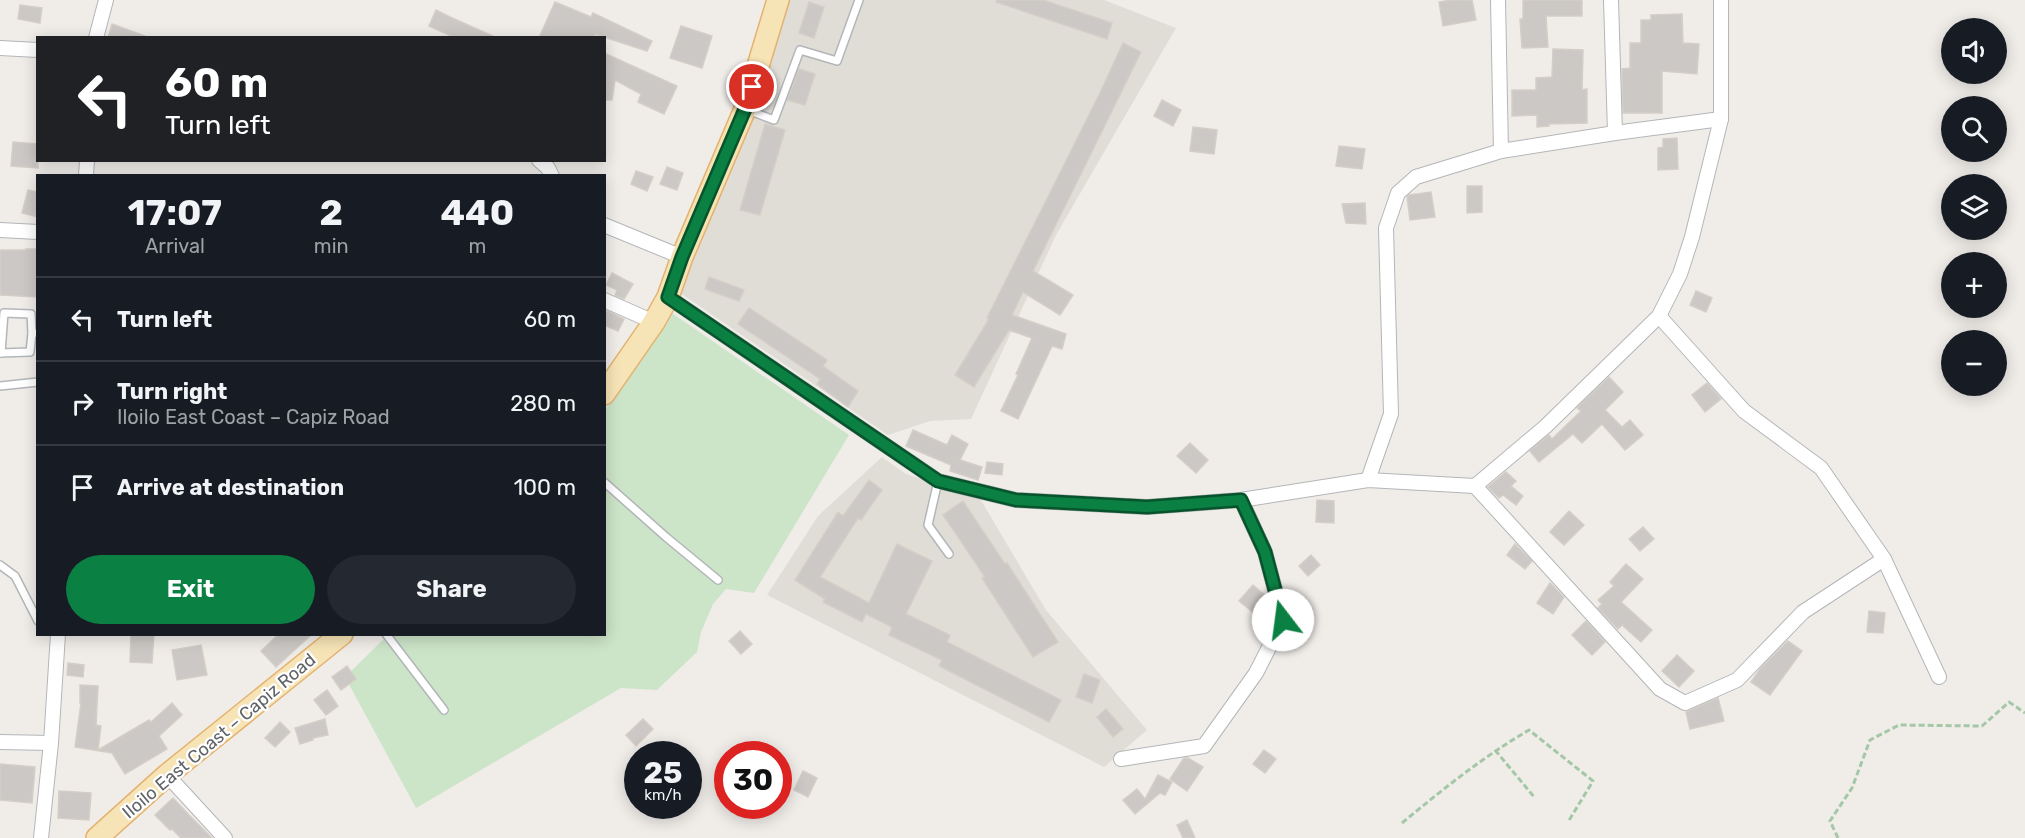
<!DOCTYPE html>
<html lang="en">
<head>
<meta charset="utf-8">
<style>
	body { margin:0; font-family:Rubik,sans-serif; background:#242831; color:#f1f3f6; height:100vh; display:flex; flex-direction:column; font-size:22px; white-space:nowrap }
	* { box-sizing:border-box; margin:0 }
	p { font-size:20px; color:#9ea1a6 }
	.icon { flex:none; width:33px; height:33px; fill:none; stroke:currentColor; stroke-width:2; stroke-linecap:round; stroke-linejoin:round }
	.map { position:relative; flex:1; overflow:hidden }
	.panel { position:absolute; left:36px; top:174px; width:570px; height:462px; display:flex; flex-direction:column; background:#171b24; border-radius:0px; box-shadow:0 3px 15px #0003 }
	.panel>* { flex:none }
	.top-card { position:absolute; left:36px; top:36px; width:570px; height:126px; border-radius:0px; box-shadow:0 3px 15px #0003; background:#202124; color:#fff; overflow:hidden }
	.tools { position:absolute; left:1941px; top:18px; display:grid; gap:12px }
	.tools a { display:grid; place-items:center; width:66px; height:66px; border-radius:50%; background:#171b24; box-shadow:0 3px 15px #0003; font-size:30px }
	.speed { position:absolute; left:624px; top:741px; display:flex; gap:12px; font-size:30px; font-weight:700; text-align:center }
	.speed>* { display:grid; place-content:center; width:78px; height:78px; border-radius:50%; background:#171b24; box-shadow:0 3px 15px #0003; line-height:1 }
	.speed small { font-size:15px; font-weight:400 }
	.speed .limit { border:9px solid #d22; background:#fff; color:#111 }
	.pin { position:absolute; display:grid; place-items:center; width:51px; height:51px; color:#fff; margin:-26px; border:3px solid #fff; border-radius:50%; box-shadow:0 2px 6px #0007 }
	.me { position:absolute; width:66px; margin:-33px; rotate:345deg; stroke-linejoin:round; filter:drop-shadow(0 0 4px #0008) }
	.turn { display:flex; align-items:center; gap:21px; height:126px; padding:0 30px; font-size:27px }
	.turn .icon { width:78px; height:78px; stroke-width:2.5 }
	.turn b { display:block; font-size:42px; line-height:51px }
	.eta { display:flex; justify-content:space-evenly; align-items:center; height:102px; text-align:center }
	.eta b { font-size:36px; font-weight:700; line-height:42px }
	.cta { display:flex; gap:12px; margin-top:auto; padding:12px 30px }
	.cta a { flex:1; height:69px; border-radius:36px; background:#0b8043; color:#fff; font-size:24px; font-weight:700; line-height:69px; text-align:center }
	.cta a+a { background:#242831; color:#f1f3f6 }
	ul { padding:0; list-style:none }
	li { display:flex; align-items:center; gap:18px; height:84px; padding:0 30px; border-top:2px solid #363941 }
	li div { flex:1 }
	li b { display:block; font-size:22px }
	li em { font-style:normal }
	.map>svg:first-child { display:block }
	.education { fill:#e0ddd7 }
	.green { fill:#cce4c8 }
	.building { fill:#ccc8c5; stroke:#d4cec7; stroke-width:1.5 }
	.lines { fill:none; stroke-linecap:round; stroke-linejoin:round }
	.service-casing { stroke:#b3b6b9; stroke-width:10 }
	.minor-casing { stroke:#b3b6b9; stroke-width:16 }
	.primary-casing { stroke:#e4b26e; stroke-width:24 }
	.path { stroke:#a4c7a8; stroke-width:3; stroke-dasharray:6 3; stroke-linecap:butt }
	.service { stroke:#fff; stroke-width:7 }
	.minor { stroke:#fff; stroke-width:14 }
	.primary { stroke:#f7e4b6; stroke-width:21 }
	.route-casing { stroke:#07532c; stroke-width:15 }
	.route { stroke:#0b8043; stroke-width:10 }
	.labels { text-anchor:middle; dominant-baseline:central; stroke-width:4.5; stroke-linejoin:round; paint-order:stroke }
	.street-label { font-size:18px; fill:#606467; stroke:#fff }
</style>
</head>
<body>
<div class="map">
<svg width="2025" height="838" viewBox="0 0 2025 838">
	<rect width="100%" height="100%" fill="#f0ede9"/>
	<!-- education -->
	<g class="education">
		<path d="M784,0H1104L1176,28L1056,235L971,419L930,421L888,435L676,290Z"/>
		<path d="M882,457L906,474L979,497L1046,610L1147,730L1104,767L767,595L818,516Z"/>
	</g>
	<!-- green -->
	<path class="green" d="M669,311L849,435L754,593L726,589L713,604L701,632L697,652L657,690L621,688L416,808L345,677L388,635L604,634L605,410Z"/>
	<!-- building -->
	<g class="building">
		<path d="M997,0H1043L1112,23L1107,39L996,2Z"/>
		<path d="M1451,0H1472L1476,20L1443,26L1439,2Z"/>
		<path d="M1523,0H1582V16H1546L1548,47L1522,48L1520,19H1523Z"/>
		<path d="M555,2L591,17L593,13L652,41L647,51L595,34L594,38H539Z"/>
		<path d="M809,2L824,7L814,38L799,33Z"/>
		<path d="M20,5L42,8L40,23L18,19Z"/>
		<path d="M436,10L450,17L497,38H456L429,26Z"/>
		<path d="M1682,14L1683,43L1699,44L1697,74L1662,71V113H1623L1622,69L1630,68V43H1641V20H1651V15Z"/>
		<path d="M112,24L145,36V38H108Z"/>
		<path d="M681,26L712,36L702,68L670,58Z"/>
		<path d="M1123,43L1141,52L1033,271L1073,295L1060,315L1023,292L1012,315L1066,334L1062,349L1052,346L1018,419L1001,411L1018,375L1016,374L1032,338L1009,330L974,387L955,375L989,319L987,318L1099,95Z"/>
		<path d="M1553,49L1583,50L1582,90L1587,89V123L1549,124V126L1537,127V115L1512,116V90H1536V78L1552,77Z"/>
		<path d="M604,53L677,86L664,114L638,102L641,94L615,80L612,100H604Z"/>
		<path d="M799,69L815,74L805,105L787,100Z"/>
		<path d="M1162,100L1181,110L1173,126L1154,116Z"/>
		<path d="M765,124L785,130L760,215L740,210Z"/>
		<path d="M1193,127L1217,130L1214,154L1190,151Z"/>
		<path d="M1677,138L1678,169L1658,170V148L1663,147V139Z"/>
		<path d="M13,142L38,144V168L11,166Z"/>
		<path d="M1339,146L1365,149L1362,169L1336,166Z"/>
		<path d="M667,167L683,173L677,190L660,184Z"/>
		<path d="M636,171L653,177L647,191L631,184Z"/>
		<path d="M1467,186H1482V212L1467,213Z"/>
		<path d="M28,190L38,192V217L22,213Z"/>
		<path d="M1431,192L1435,217L1410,220L1407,197L1409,195Z"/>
		<path d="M1365,203L1366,224L1346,223L1342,204Z"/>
		<path d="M26,249H38V297L0,295V250H26Z"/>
		<path d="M612,273L633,284L624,299L615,295L617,290L606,285Z"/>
		<path d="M709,277L744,290L739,301L705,289Z"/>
		<path d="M1696,291L1712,298L1706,312L1690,305Z"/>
		<path d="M749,308L827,360L823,366L858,391L848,407L817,384L820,379L738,324Z"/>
		<path d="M607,311L624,319L618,331L604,325V316Z"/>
		<path d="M1609,377L1623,392L1605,410L1622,427L1630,420L1643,435L1625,450L1602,424L1582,443L1573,434L1539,462L1530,451L1549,435L1552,439L1581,411L1577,408Z"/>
		<path d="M1707,383L1721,399L1705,412L1692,395Z"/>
		<path d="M913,430L947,445L952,435L968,444L960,460L982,467L978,480L950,471L951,465L906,446Z"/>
		<path d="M1190,443L1208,460L1196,473L1177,456Z"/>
		<path d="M987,462L1003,464L1002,475L985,473Z"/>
		<path d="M1506,472L1516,481L1511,486L1523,496L1516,505L1503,495L1499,498L1488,487Z"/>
		<path d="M869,480L882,490L861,520L858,518L820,577L869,603L897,544L932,561L906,614L950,635L947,642L1061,700L1049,722L939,666L942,660L889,635L892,627L866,614L862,622L823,602L825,599L795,580L838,512L843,516Z"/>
		<path d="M1317,500L1334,501V523L1316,522Z"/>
		<path d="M963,501L1005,564L1007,563L1058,642L1033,657L982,578L985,577L943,515Z"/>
		<path d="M1569,511L1584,525L1564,545L1550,532Z"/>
		<path d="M1643,527L1654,539L1640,551L1629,539Z"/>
		<path d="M1515,544L1532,561L1525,569L1507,555Z"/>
		<path d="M1311,555L1320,565L1308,576L1299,566Z"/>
		<path d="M1626,564L1643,579L1621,602L1652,630L1641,642L1622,625L1618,629L1598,608L1602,604L1598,600L1614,586L1610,582Z"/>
		<path d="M1550,583L1564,597L1553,614L1537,603Z"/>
		<path d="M1253,585L1268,598L1270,605L1259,617L1239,601Z"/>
		<path d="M1869,611L1885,613L1883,633L1867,632Z"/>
		<path d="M1586,621L1605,642L1592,655L1572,635Z"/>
		<path d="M740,631L752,644L741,654L729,641Z"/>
		<path d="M131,634H154L152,663L130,662Z"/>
		<path d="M279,634H312L276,667L261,651Z"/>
		<path d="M1788,641L1802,651L1770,695L1751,682L1760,669Z"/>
		<path d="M201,645L207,675L177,680L172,650Z"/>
		<path d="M1677,655L1694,671L1679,687L1662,671Z"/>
		<path d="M68,663L84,665L83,677L67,675Z"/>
		<path d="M347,666L356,679L341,690L332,677Z"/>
		<path d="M1084,674L1100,680L1092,703L1076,697Z"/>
		<path d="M80,685L98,686L96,725L101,726L98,750L149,720L151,722L172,703L182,715L159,736L167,749L125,774L112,753L75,747L81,703H80Z"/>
		<path d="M327,690L338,706L326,715L314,700Z"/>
		<path d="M1718,698L1724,721L1690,729L1686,712Z"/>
		<path d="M1106,709L1123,729L1113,737L1097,717Z"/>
		<path d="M325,719L328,735L313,738V740L300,744L295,728Z"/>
		<path d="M643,719L653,729L636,746L626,735Z"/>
		<path d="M280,722L290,732L275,747L265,738Z"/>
		<path d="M1264,750L1276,759L1265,773L1253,764Z"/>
		<path d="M1184,758H1188L1203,767L1187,791L1170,779Z"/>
		<path d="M0,764L35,767L32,803L0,800Z"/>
		<path d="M803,771L817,778L808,797L794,790Z"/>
		<path d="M1158,775L1172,782L1165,795L1160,793L1135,814L1123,800L1137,789L1145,799Z"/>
		<path d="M59,791L91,793L89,820L58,818Z"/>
		<path d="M173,798L188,814L212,838H181L172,829L170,830L155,815Z"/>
		<path d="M1187,820L1195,838H1183L1177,825Z"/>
	</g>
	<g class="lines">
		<defs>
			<g id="service">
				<path d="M748,110L774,120L800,50L837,61L859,0"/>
				<path d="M0,353L30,352L32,333H38"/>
				<path d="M1,353L4,313L31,314L32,333"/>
				<path d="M0,386L38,382"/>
				<path d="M938,481L928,525L949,554"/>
				<path d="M604,482L666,537L718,580"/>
				<path d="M0,565L15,576L38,621"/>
				<path d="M386,634L444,710"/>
			</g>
			<g id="minor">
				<path d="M1498,0L1501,151"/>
				<path d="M96,38L106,0"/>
				<path d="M0,48L38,50"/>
				<path d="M1615,133L1721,119"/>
				<path d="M539,160L548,168L552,176"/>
				<path d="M86,176L87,160"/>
				<path d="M604,225L682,257"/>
				<path d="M0,230L38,232"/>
				<path d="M668,297L938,481L1016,500L1147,507L1241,500L1368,480L1475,486L1545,427L1659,316L1680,274L1692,237L1721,119V0"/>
				<path d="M604,300L654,322"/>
				<path d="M1659,316L1744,411L1821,468L1884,559L1939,677"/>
				<path d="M1368,480L1391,414L1386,228L1398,193L1416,177L1501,151L1615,133L1611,0"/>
				<path d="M1475,486L1660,689L1685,703L1737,680L1803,612L1884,559"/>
				<path d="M0,742L51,743"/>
				<path d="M1121,759L1204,746L1256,673L1283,620L1265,552L1241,500"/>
				<path d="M167,775L225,838"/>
				<path d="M41,838L51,743L58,634"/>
			</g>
			<g id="primary">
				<path d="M604,394L654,322L668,297L682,257L745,109L778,0"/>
				<path d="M97,838L167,775L342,634"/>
			</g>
		</defs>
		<!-- service casing -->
		<use href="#service" class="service-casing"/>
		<!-- minor casing -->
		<use href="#minor" class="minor-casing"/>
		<!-- primary casing -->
		<use href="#primary" class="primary-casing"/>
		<!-- path -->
		<g class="path">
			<path d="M1495,750L1535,798"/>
			<path d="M1402,823C1443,789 1483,757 1529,730L1593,781L1568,822"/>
			<path d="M1838,838L1830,821L1852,788L1870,740L1899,725L1982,726L2009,702L2025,713"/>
		</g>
		<!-- service -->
		<use href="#service" class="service"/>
		<!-- minor -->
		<use href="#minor" class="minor"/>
		<!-- primary -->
		<use href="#primary" class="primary"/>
	</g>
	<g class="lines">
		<defs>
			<path id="route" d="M752,87L745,109L682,257L668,297L938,481L1016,500L1147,507L1241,500L1265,552L1283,620"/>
		</defs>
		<!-- route casing -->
		<use href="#route" class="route-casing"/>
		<!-- route -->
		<use href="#route" class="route"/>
	</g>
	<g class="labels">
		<!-- street labels -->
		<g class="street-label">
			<text transform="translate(219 736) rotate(-40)">Iloilo East Coast – Capiz Road</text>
		</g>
	</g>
</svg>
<div class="tools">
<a><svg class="icon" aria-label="sound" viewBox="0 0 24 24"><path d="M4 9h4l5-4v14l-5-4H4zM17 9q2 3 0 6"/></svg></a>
<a><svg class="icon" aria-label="search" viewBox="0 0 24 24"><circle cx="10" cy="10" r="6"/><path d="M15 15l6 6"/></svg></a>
<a><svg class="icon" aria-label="layers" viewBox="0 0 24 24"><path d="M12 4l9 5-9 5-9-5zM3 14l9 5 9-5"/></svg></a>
<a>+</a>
<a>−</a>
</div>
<div class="speed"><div>25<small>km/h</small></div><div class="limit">30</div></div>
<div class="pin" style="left:752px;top:87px;background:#d93025"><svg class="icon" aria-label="arrive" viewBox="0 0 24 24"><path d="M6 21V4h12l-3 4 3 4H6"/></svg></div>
<svg class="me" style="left:1283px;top:620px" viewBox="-20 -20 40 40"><circle r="19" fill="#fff"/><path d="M0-13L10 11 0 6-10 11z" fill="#0b8043"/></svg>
<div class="top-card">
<div class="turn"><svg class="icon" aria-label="left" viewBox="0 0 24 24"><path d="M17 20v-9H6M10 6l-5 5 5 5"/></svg><div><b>60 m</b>Turn left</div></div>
</div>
<section class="panel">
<div class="eta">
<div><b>17:07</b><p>Arrival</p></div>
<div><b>2</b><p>min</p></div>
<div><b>440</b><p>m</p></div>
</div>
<ul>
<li><svg class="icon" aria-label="left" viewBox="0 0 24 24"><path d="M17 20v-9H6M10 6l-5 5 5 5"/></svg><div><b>Turn left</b></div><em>60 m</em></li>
<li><svg class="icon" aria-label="right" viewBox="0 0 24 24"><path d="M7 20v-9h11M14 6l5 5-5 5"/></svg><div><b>Turn right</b><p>Iloilo East Coast – Capiz Road</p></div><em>280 m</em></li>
<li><svg class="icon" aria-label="arrive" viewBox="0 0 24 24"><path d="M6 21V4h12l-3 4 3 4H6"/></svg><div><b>Arrive at destination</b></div><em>100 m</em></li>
</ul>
<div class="cta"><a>Exit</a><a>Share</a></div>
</section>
</div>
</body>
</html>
